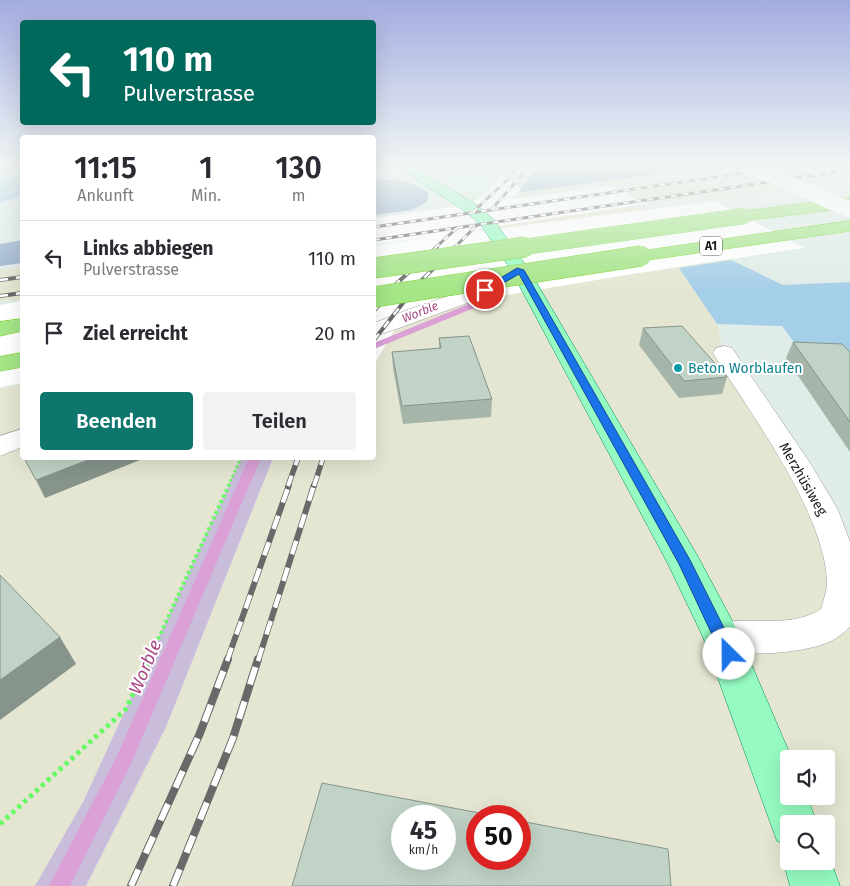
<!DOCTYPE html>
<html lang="de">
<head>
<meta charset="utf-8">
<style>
	body { margin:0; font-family:"Fira Sans",sans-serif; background:#f2f2f3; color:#2b2b33; height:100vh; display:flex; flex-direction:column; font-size:19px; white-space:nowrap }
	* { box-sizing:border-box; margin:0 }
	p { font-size:16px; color:#7c7c81 }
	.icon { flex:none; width:28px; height:28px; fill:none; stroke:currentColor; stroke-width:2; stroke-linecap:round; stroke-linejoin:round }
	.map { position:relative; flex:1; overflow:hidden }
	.sheet { position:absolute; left:20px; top:135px; width:356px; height:325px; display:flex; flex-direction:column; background:#fff; border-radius:5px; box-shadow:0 5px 20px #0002 }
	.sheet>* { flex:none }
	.banner { position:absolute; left:20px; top:20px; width:356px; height:105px; border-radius:5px; box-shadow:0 5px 20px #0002; background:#00695c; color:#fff; overflow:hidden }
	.buttons { position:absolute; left:780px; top:750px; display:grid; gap:10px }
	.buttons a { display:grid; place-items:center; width:55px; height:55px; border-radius:5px; background:#fff; box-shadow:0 5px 20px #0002; font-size:25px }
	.speed { position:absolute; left:391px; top:805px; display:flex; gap:10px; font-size:25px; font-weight:700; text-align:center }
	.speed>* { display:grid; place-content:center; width:65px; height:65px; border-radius:50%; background:#fff; box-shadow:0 5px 20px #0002; line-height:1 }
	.speed small { font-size:12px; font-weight:400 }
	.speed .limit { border:8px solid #d22; background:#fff; color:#111 }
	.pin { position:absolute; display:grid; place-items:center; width:42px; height:42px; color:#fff; margin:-21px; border:2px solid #fff; border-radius:50%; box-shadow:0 1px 5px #0007 }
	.me { position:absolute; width:55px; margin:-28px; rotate:337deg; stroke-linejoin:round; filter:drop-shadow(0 0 4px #0008) }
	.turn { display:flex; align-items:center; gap:18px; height:105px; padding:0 20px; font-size:22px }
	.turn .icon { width:65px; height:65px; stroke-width:2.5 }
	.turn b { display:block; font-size:35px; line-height:42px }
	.eta { display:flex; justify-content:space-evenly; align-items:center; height:85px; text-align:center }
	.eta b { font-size:30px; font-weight:600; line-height:35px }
	.button { display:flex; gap:10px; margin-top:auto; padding:10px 20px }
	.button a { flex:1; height:58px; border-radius:5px; background:#0f766e; color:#fff; font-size:20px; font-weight:600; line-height:58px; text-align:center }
	.button a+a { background:#f2f2f3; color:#2b2b33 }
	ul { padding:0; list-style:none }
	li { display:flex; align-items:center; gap:15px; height:75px; padding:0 20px; border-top:1px solid #e1e1e2 }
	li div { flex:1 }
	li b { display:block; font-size:19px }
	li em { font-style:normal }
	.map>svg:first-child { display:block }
	.industrial { fill:#e5e6d2; fill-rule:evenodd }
	.military { fill:#d2efd6 }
	.grass { fill:#a5cee8 }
	.forest { fill:#94accc }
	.wetland { fill:#c9bddb }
	.pier { fill:#fff }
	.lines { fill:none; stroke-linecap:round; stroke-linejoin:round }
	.stream { fill:#dba0d5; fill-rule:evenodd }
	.minor-casing { stroke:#9c9c9c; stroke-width:1 }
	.major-casing { stroke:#01914e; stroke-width:1 }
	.highway-casing { stroke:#77d424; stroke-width:1 }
	.path-far2 { stroke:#69f964; stroke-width:3; stroke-dasharray:2.5 2.5; stroke-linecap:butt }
	.path-far1 { stroke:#69f964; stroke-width:4; stroke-dasharray:3 3; stroke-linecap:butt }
	.path { stroke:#69f964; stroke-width:5; stroke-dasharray:4 4; stroke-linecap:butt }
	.minor { fill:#fff; fill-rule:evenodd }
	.major { fill:#96fbc2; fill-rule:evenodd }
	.highway { fill:#a4e586; fill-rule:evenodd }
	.rail-far4-casing { stroke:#696969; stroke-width:3 }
	.rail-far3-casing { stroke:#696969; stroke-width:4 }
	.rail-far2-casing { stroke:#696969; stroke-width:5.5 }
	.rail-far1-casing { stroke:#696969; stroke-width:6 }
	.rail-casing { stroke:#696969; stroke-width:8 }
	.rail-far4 { stroke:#fff; stroke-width:2; stroke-dasharray:6; stroke-linecap:butt }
	.rail-far3 { stroke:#fff; stroke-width:2.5; stroke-dasharray:8; stroke-linecap:butt }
	.rail-far2 { stroke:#fff; stroke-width:4; stroke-dasharray:11; stroke-linecap:butt }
	.rail-far1 { stroke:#fff; stroke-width:4.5; stroke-dasharray:14; stroke-linecap:butt }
	.rail { stroke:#fff; stroke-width:6; stroke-dasharray:18; stroke-linecap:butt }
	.minor-bridge-casing { stroke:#9c9c9c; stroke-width:16; stroke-linecap:butt }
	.highway-bridge-far1-casing { stroke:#77d424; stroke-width:16; stroke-linecap:butt }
	.highway-bridge-casing { stroke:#77d424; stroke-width:21; stroke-linecap:butt }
	.minor-bridge { stroke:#fff; stroke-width:16 }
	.highway-bridge-far1 { stroke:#a4e586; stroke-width:16 }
	.highway-bridge { stroke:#a4e586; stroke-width:20 }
	.wall { fill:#a5b5aa }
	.shaded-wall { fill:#86948b }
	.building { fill:#c0d3c6; stroke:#86948b; fill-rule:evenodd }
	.route { fill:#1a73e8; stroke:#114b97 }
	.culture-dot { fill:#0f9aa8; stroke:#fff; stroke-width:2 }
	.labels { text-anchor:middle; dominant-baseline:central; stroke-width:4; stroke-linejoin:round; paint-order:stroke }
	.shield { fill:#fff; stroke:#5f5f5f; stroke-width:1 }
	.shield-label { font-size:12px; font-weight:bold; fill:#1b1b1b }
	.far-water-label { font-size:12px; font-style:italic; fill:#a94985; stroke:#fff }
	.culture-label { font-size:14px; fill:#0d838f; stroke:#fff; text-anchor:start }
	.street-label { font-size:14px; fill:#1b1b1b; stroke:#fff }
	.near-water-label { font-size:18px; font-style:italic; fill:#a94985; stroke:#fff }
</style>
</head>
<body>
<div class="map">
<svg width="850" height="886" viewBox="0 0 850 886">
	<rect width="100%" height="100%" fill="#e0ece7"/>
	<!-- industrial -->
	<g class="industrial">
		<path d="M507,167H538L521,190L503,175Z"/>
		<path d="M707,167H850V179L711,200L703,197L646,204L607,181Z"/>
		<path d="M605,182L731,260L679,268L717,324L724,353L800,470L850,626V886H86L166,727L273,458H374V365L404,312L520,270L487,222L517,193ZM789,759H826V796H789ZM402,816H445V859H402ZM478,816H520V859H478ZM789,824H826V861H789Z"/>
		<path d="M22,267V298L0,301V270Z"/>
		<path d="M22,385V458H241L83,802L35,886H0V389Z"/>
	</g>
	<!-- military -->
	<path class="military" d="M423,167H507L503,175L476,201Z"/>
	<!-- grass -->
	<g class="grass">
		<path d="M0,167H22V196L0,203Z"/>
		<path d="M731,260L783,285L850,282V354L797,346L782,326L717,324L679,268Z"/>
	</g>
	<!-- forest -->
	<g class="forest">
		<path d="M538,167H707L517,193Z"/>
		<path d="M374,179C398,180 408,179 429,193L427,202L412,210L374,215Z"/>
		<path d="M22,240V263L0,266V244Z"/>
	</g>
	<!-- wetland -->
	<path class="wetland" d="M241,458H273L166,727L86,886H35L83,802Z"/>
	<!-- pier -->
	<g class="pier">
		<path d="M503,175L521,190L512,199L612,185L646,204L480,229L479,231L715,201L804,248L639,273L405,312L374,365V246L439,235L374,245V218L472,204Z"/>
		<path d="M22,301V383L0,387V305Z"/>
	</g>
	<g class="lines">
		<!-- stream -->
		<g class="stream">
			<path d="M476,301L479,302V306L374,349V343Z"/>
			<path d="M249,458H261L130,766L70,886H49L118,754Z"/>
		</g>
		<defs>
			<g id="minor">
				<path d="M394,167H412L414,170L407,174L374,178V170Z"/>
				<path d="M515,267L522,269L524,273L522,277L492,294L374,337V323L407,310L478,286Z"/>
				<path d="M724,346L732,348L810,463L838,510L850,542V627C844,632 838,638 831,641C805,654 736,658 709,648L703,637L709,626C745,613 788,631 821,609C823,602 826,593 827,586C828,516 749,412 713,353L716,348Z"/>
				<path d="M22,429V447L0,456V436Z"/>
			</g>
			<g id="major">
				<path d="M398,167H414L478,206L493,219L529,270L697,555L735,626L792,759H789V796H807L817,824H789V845L777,841L703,637L668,564L511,270L481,225L466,212Z"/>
				<path d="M789,846V861H826V849L840,886H790L783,861Z"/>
			</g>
			<g id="highway">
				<path d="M850,198V208L744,221L736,216L744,211Z"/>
				<path d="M850,221V231L641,261L635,260L632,256L635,252L641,251Z"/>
				<path d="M22,319V331L0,336V322Z"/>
				<path d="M22,353V367L0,371V357Z"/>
			</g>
		</defs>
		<!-- minor casing -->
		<use href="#minor" class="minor-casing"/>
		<!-- major casing -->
		<use href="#major" class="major-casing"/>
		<!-- highway casing -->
		<use href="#highway" class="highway-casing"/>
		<!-- path-far2 -->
		<path class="path-far2" d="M228,486L241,458"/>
		<!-- path-far1 -->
		<path class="path-far1" d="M148,661L229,485"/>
		<!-- path -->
		<path class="path" d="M0,824L126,709L149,659"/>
		<!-- minor -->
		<use href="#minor" class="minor"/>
		<!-- major -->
		<use href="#major" class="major"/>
		<!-- highway -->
		<use href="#highway" class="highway"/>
		<defs>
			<g id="rail-far4">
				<path d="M491,210L529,167"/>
				<path d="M473,212L508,179L517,167"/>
				<path d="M374,227L787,167"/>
				<path d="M374,240L850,170"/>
				<path d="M435,248L457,228"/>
				<path d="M454,248L477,225"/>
			</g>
			<g id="rail-far3">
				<path d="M0,280L22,277"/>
				<path d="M0,296L22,293"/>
				<path d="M374,311L397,283L437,247"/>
				<path d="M374,340L417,285L455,247"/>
			</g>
			<g id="rail-far2">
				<path d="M288,486L298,458"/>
				<path d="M314,486L323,458"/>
			</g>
			<g id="rail-far1">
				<path d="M227,661L289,485"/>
				<path d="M258,661L314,485"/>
			</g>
			<g id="rail">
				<path d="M131,886L200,733L228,659"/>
				<path d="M173,886L233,738L258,659"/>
			</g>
		</defs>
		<!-- rail-far4 casing -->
		<use href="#rail-far4" class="rail-far4-casing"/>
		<!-- rail-far3 casing -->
		<use href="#rail-far3" class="rail-far3-casing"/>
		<!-- rail-far2 casing -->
		<use href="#rail-far2" class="rail-far2-casing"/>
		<!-- rail-far1 casing -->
		<use href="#rail-far1" class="rail-far1-casing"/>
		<!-- rail casing -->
		<use href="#rail" class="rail-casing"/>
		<!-- rail-far4 -->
		<use href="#rail-far4" class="rail-far4"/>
		<!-- rail-far3 -->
		<use href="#rail-far3" class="rail-far3"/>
		<!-- rail-far2 -->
		<use href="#rail-far2" class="rail-far2"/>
		<!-- rail-far1 -->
		<use href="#rail-far1" class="rail-far1"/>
		<!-- rail -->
		<use href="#rail" class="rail"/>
		<defs>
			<path id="minor-bridge" d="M753,167L850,210"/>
			<path id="highway-bridge-far1" d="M516,248L744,216"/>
			<g id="highway-bridge">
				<path d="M374,268L525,247"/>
				<path d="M374,297L641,256"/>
			</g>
		</defs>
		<!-- minor-bridge casing -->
		<use href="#minor-bridge" class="minor-bridge-casing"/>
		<!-- highway-bridge-far1 casing -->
		<use href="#highway-bridge-far1" class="highway-bridge-far1-casing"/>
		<!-- highway-bridge casing -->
		<use href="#highway-bridge" class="highway-bridge-casing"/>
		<!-- minor-bridge -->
		<use href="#minor-bridge" class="minor-bridge"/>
		<!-- highway-bridge-far1 -->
		<use href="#highway-bridge-far1" class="highway-bridge-far1"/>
		<!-- highway-bridge -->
		<use href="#highway-bridge" class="highway-bridge"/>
	</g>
	<!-- wall -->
	<g class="wall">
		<path d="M643,328L727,377L722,394L679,398L639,345Z"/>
		<path d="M439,338L492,399L491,417L403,424L393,368L392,352L439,349Z"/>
		<path d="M793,342L850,352V452L786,358Z"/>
	</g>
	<!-- shaded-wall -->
	<g class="shaded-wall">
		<path d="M93,458H145L45,498L36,480Z"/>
		<path d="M60,637L76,664L0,720V680Z"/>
	</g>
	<!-- building -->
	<g class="building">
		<path d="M682,326L727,377L684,381L643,328Z"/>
		<path d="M469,336L492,399L402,406L392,352L441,348L439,338Z"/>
		<path d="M793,342L842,344L850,352V422Z"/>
		<path d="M22,446V453L20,447Z"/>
		<path d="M24,458H93L36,480Z"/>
		<path d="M0,575L60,637L0,680Z"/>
		<path d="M322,783L495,816H478V859H520V821L668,849L671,886H292ZM402,816H445V859H402Z"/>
	</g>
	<!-- sky -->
	<linearGradient id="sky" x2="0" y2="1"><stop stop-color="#a3ace0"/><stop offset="0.57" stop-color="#f1f6f4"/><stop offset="1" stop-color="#f1f6f4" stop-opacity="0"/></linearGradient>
	<rect width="850" height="291" fill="url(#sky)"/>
	<!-- route -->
	<path class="route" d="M517,268L524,270L690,560L737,654L734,658L729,661L723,658L679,564L519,274L488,292L481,290Z"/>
	<!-- markers -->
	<circle class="culture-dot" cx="678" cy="368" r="5"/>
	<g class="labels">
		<!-- shield labels -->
		<rect class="shield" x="700" y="236.5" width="22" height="19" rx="4"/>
		<g class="shield-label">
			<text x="711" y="246">A1</text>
		</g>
		<!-- far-water labels -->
		<g class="far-water-label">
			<text transform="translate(420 312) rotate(-22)">Worble</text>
		</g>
		<!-- culture labels -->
		<g class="culture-label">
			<text x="688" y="368">Beton Worblaufen</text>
		</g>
		<!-- street labels -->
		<g class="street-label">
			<text transform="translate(803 479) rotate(60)">Merzhüsiweg</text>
		</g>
		<!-- near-water labels -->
		<g class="near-water-label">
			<text transform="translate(145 667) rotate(-67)">Worble</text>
		</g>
	</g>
</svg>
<div class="buttons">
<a><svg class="icon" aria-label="sound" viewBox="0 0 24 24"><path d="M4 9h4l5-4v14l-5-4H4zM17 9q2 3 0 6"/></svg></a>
<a><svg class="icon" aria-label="search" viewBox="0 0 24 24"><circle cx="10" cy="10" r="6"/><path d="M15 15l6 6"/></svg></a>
</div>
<div class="speed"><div>45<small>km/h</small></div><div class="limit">50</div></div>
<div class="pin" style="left:485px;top:290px;background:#d93025"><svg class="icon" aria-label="arrive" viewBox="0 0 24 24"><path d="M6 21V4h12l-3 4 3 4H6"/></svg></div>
<svg class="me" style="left:729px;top:654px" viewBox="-20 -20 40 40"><circle r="19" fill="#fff"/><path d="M0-13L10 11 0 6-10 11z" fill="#1a73e8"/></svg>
<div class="banner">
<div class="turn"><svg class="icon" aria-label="left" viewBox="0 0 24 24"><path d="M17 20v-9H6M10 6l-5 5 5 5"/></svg><div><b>110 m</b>Pulverstrasse</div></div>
</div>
<section class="sheet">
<div class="eta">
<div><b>11:15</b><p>Ankunft</p></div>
<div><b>1</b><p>Min.</p></div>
<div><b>130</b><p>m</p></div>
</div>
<ul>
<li><svg class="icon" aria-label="left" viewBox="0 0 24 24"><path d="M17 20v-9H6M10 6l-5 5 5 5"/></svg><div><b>Links abbiegen</b><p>Pulverstrasse</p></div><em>110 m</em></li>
<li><svg class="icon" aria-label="arrive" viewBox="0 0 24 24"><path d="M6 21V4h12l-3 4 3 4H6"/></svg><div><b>Ziel erreicht</b></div><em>20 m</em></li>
</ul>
<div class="button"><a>Beenden</a><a>Teilen</a></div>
</section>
</div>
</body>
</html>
